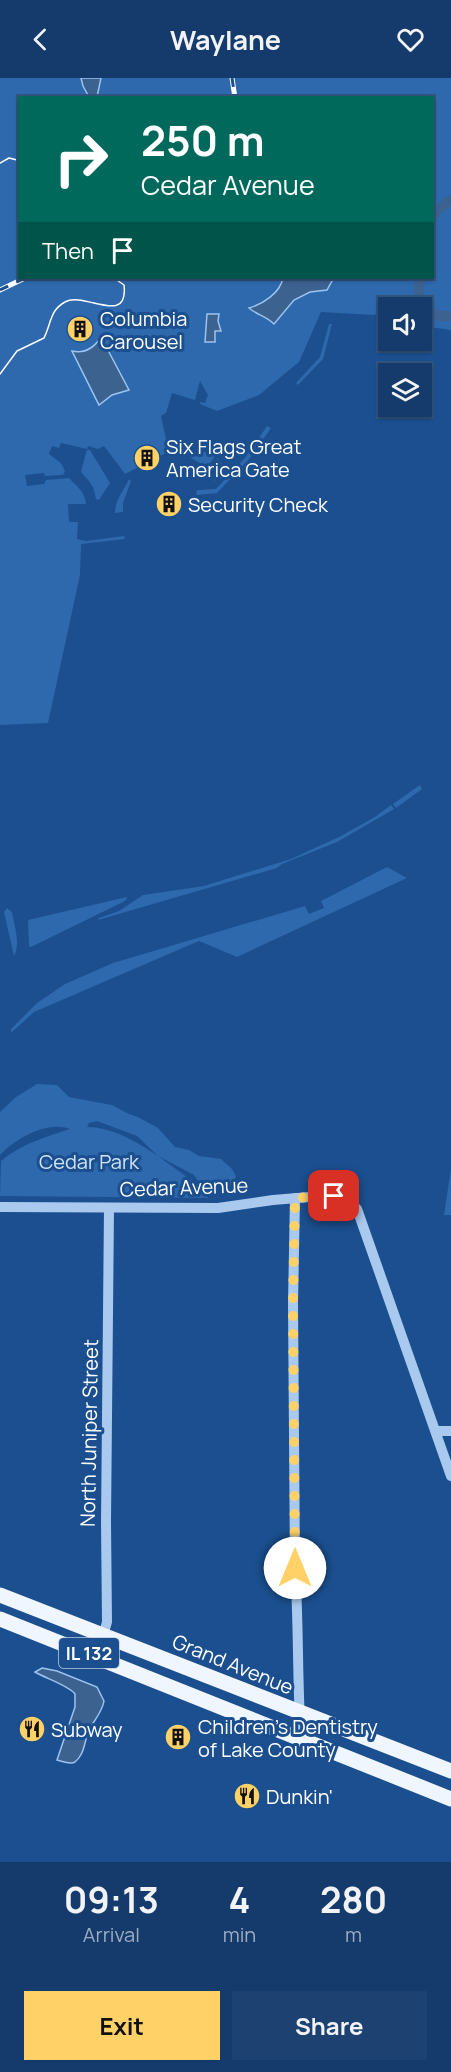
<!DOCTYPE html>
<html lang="en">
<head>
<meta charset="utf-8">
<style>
	body { margin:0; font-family:Manrope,sans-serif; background:#1d4271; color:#f1f3f6; height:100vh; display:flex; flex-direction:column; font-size:22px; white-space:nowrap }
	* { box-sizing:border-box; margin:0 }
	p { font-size:20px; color:#9dadc1 }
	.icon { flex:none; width:33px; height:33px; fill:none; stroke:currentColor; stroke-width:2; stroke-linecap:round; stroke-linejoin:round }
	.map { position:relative; height:1784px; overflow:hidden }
	.side { display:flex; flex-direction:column; background:#143b6b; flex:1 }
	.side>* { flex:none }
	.banner { position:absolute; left:18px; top:18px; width:416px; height:183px; border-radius:0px; box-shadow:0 2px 4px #0004,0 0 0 2px #33557e; background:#00695c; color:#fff; overflow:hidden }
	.buttons { position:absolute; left:378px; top:219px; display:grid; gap:12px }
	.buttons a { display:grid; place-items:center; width:54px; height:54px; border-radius:0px; background:#143b6b; box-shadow:0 2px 4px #0004,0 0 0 2px #33557e; font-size:30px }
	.pin { position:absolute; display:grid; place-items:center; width:51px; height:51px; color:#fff; margin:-26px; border-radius:12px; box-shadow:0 3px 9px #0006 }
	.me { position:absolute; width:66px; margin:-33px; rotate:0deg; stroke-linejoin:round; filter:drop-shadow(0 0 4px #0008) }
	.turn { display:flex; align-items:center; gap:21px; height:126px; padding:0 24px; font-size:27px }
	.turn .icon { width:78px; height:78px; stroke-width:2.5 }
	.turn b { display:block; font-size:42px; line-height:51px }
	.then { display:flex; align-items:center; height:57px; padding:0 24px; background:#0003; gap:12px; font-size:22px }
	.eta { display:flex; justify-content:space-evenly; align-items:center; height:102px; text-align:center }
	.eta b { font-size:36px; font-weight:700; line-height:42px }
	.action { display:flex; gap:12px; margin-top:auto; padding:12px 24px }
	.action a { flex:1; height:69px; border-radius:0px; background:#ffd166; color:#111; font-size:24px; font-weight:700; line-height:69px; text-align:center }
	.action a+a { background:#1d4271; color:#f1f3f6 }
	header { display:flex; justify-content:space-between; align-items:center; height:78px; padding:0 24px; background:#143b6b; font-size:27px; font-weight:700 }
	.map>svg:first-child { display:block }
	.green { fill:#2e69ad; fill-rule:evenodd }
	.water { fill:#3c6290; stroke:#9cc4f0; stroke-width:1.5 }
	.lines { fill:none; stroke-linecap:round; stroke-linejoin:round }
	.canal { stroke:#3c6290; stroke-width:10 }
	.minor { stroke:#a9c9ee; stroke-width:10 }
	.major { stroke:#f0f6ff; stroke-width:15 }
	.tram { stroke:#fff; stroke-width:1.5 }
	.rail-casing { stroke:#fff; stroke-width:5 }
	.rail { stroke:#1b4f8f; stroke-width:3; stroke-dasharray:9; stroke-linecap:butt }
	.route { stroke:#ffd166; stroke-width:10; stroke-dasharray:0 18 }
	.labels { text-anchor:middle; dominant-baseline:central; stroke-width:6; stroke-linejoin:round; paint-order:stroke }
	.shield { fill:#1b4f8f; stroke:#bbcadd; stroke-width:1.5 }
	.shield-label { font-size:18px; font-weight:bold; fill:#fff }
	.poi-label { font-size:20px; fill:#fff; stroke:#1b4f8f; text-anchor:start }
	.park-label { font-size:20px; fill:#cfe3fa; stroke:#1b4f8f }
	.street-label { font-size:20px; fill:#fff; stroke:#1b4f8f }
</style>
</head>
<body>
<header><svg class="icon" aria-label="back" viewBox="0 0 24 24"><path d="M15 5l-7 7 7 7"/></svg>Waylane<svg class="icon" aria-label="heart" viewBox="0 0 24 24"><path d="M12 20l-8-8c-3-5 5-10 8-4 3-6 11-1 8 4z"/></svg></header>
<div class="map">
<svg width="451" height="1784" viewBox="0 0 451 1784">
	<rect width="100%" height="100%" fill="#1b4f8f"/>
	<!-- green -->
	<g class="green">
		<path d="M0,0H451V252L422,248V230H388V237L380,234L374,237L321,234L299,284L259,317L217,333L200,326V324L205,325L208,317L200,303L195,322L172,315L166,335L161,338L167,366L171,370L168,374L125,396L104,368L98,371L88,368L87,372H90L110,405L99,422L96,421C93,405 91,406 81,394L87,371L61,365L59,370L52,368L49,376L61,385L65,393L63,397L45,398L44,395L25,397L27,408L44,406L46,402L69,400C77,409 85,413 86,426H68L69,444H78L77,461L86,463L124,458L125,461L81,466L80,497L48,645L0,647ZM20,20H432V200H20Z"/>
		<path d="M329,246H332L323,281L298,307L296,305L320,279Z"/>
		<path d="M267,348L271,350L250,380L217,415L197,417L196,414L198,412L216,411L245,380Z"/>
		<path d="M192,374H204L215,378L207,389L191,380Z"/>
		<path d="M218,381L226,392L215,403L208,391Z"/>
		<path d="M129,401L131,403L123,425V434L115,435C115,421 124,413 129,401Z"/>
		<path d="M420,707L422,711L396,730L393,726Z"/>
		<path d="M391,727L394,731L337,764L282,786L277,790L98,842L99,840L119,833L143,817L204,808L291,781L341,758L375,739Z"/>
		<path d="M387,789L407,800L237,879L199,863L34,934L11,955V951L37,925L65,906L113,885L305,828L309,836L324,830L321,823Z"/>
		<path d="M127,819L126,822L121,825L31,869L29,868L28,842Z"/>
		<path d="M7,830L12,834C14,847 21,866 14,878L4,834Z"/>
		<path d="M37,1006L57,1007L69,1019L112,1027L129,1036L138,1039L158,1050L175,1069L189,1072L199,1078L221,1081L232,1091L236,1098L232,1107C225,1108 205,1105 198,1103L194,1097L158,1078L137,1058L97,1043L89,1045L87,1049C127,1048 176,1092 208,1115V1120L0,1118L1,1083C21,1066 45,1059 70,1051C47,1042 15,1061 0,1077V1034L16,1019Z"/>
		<path d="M451,1091V1137H444Z"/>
	</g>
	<!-- water -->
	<g class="water">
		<path d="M81,0H101L97,19H89L83,8Z"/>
		<path d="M283,200H331L333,201L327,212L310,214L294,222L274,246C266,238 257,237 249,230C263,226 280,215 283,200Z"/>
		<path d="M207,236H219L218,243L221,253H215V264H205Z"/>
		<path d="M101,259L129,312L112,317L99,327L72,273C85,276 94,270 101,259Z"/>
		<path d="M42,1590L57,1593L97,1609L104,1623C102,1635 93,1643 89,1653C84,1663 85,1676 75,1684C70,1687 62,1683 57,1682L75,1629V1616C70,1608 45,1600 35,1594Z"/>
	</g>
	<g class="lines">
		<!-- canal -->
		<g class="canal">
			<path d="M432,141L436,133L451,122"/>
			<path d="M419,216V206L423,200"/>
			<path d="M419,220L426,233L440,238H451"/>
		</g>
		<!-- minor -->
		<g class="minor">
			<path d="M295,1120L293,1225L295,1490C299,1547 297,1604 301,1661"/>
			<path d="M0,1129L218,1130L273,1122L334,1117L345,1119L357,1131L451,1398"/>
			<path d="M436,1353H451"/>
			<path d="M97,1579L107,1544L106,1444L109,1130"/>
		</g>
		<!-- major -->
		<g class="major">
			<path d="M0,1517L451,1693"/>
			<path d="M0,1541L451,1721"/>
		</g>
		<!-- tram -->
		<g class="tram">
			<path d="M0,85L9,80L17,82L20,85"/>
			<path d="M0,296L17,273L44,260C51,246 50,232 65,224C84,213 129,249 124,207L114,200"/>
		</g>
		<defs>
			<g id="rail">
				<path d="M232,0L235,20"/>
				<path d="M0,212L25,200"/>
			</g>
		</defs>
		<!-- rail casing -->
		<use href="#rail" class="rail-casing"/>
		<!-- rail -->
		<use href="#rail" class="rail"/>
	</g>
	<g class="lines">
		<!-- route -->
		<path class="route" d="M295,1490L293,1225L295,1120L334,1118"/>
	</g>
	<!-- icons -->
	<defs>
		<symbol id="building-disc" viewBox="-11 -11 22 22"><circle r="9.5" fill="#ffd166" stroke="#1b4f8f"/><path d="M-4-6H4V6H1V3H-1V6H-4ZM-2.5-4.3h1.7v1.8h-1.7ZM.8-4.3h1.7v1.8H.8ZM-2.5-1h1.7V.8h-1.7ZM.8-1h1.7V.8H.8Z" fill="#111"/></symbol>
		<symbol id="restaurant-disc" viewBox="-11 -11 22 22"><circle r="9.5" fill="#ffd166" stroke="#1b4f8f"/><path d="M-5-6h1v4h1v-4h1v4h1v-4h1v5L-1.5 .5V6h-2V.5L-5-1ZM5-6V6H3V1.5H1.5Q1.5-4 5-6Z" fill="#111"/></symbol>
	</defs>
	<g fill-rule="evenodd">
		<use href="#building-disc" x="65" y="236" width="30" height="30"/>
		<use href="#building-disc" x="132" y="365" width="30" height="30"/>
		<use href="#building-disc" x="154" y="411" width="30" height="30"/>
		<use href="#restaurant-disc" x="17" y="1636" width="30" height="30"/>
		<use href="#building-disc" x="163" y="1644" width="30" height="30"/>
		<use href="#restaurant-disc" x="232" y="1703" width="30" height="30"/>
	</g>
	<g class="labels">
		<!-- shield labels -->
		<rect class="shield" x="59" y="1560" width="60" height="30" rx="4.5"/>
		<g class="shield-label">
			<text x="89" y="1575">IL 132</text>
		</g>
		<!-- poi labels -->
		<g class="poi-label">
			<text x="100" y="240">Columbia<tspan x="100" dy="23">Carousel</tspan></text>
			<text x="166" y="368">Six Flags Great<tspan x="166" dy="23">America Gate</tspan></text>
			<text x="188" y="426">Security Check</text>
			<text x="198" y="1648">Children's Dentistry<tspan x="198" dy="23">of Lake County</tspan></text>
			<text x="51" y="1651">Subway</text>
			<text x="266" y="1718">Dunkin'</text>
		</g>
		<!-- park labels -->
		<g class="park-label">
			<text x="89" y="1083">Cedar Park</text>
		</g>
		<!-- street labels -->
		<g class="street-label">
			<text transform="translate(184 1109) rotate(-2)">Cedar Avenue</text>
			<text transform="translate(89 1355) rotate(-89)">North Juniper Street</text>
			<text transform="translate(233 1586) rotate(22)">Grand Avenue</text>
		</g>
	</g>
</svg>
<div class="buttons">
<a><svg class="icon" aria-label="sound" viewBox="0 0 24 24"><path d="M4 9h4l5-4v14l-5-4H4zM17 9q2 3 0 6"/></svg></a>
<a><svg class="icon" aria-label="layers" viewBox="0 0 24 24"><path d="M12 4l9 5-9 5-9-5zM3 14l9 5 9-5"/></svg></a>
</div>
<div class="pin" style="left:334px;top:1118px;background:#d93025"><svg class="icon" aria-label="arrive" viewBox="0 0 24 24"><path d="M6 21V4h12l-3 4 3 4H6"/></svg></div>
<svg class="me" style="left:295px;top:1490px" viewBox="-20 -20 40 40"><circle r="19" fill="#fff"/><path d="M0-13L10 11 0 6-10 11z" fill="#ffd166"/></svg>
<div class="banner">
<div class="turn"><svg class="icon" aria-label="right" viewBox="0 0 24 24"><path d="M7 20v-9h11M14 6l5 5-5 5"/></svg><div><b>250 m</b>Cedar Avenue</div></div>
<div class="then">Then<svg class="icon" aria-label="arrive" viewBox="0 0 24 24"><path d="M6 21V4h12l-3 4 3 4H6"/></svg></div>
</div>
</div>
<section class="side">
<div class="eta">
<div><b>09:13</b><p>Arrival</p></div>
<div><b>4</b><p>min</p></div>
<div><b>280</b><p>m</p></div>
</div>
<div class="action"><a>Exit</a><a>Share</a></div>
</section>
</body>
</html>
